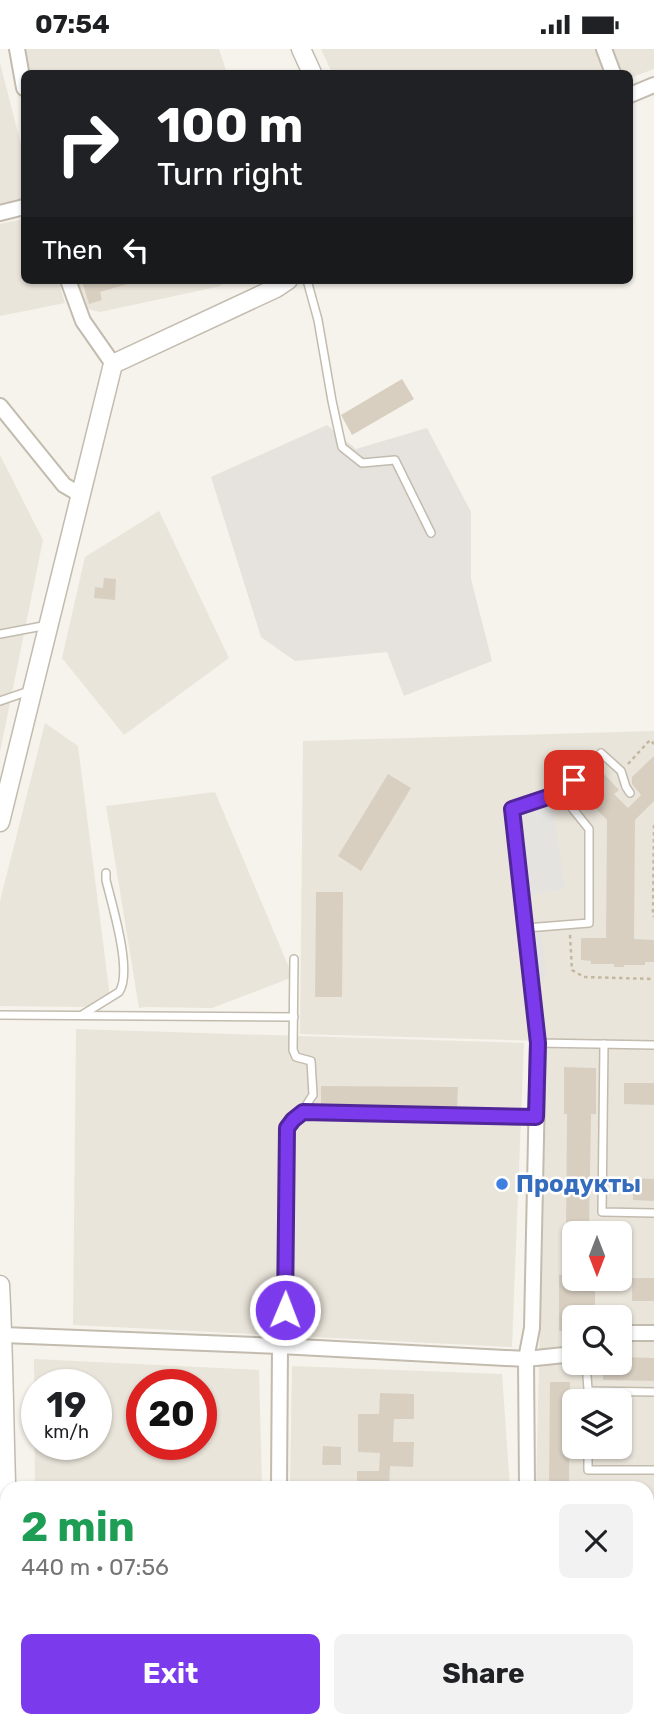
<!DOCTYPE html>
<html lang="en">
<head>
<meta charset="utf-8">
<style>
	body { margin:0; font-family:Rubik,sans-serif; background:#f2f2f2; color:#202124; height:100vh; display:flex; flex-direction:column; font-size:26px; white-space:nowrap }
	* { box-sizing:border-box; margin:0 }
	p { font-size:23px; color:#757577 }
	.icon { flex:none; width:38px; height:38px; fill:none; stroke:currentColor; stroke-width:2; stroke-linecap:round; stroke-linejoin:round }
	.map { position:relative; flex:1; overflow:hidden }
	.drawer { position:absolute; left:0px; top:1432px; width:654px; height:247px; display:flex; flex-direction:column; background:#fff; border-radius:21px 21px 0 0; box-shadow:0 2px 5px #0004 }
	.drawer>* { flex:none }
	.banner { position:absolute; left:21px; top:21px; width:612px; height:214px; border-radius:10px; box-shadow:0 2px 5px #0004; background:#202124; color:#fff; overflow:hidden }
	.needle { width:46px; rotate:180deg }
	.fabs { position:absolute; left:562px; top:1172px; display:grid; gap:14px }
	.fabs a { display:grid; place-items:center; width:70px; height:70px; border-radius:10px; background:#fff; box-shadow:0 2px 5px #0004; font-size:35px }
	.speed { position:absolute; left:21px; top:1320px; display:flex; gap:14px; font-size:35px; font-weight:700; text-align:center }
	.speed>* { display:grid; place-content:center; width:91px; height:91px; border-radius:50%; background:#fff; box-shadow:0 2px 5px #0004; line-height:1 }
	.speed small { font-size:18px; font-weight:400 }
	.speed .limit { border:10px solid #d22; background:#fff; color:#111 }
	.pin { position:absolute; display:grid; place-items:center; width:60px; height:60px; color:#fff; margin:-30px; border-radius:14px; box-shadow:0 4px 10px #0006 }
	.me { position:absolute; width:77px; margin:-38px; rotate:1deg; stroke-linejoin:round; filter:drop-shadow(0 0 5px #0008) }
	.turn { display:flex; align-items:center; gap:24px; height:147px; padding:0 21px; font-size:32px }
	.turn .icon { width:91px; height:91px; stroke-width:2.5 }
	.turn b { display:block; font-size:49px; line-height:60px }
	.then { display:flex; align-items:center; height:66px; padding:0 21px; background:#0003; gap:14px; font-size:26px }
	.round { display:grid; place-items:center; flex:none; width:74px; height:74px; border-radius:10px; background:#f2f2f2 }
	.overview { display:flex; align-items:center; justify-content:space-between; height:119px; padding:0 21px }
	h1 { font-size:42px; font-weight:700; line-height:52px; color:#1e9e55 }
	.primary-button { display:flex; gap:14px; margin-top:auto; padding:14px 21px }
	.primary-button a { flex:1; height:80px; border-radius:10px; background:#7c3aed; color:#fff; font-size:28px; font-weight:700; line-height:80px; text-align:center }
	.primary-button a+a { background:#f2f2f2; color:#202124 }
	.status { display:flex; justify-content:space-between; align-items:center; height:49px; padding:0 35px; background:#fff; direction:ltr }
	.status svg { height:19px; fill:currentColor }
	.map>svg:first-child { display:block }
	.residential { fill:#eae5da; fill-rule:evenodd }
	.industrial { fill:#e6e2dd }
	.parking { fill:#e5e3e0 }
	.building { fill:#d8cfc1 }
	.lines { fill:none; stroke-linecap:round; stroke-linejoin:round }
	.service-casing { stroke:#c2bbae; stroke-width:10 }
	.minor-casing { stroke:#c2bbae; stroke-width:18 }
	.tertiary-casing { stroke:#c2bbae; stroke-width:21 }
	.path { stroke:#c4b79f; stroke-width:2.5; stroke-dasharray:3.5 3.5; stroke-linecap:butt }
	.service { stroke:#fff; stroke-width:7 }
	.minor { stroke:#fff; stroke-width:14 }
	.tertiary { stroke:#fff; stroke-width:18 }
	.route-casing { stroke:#51269a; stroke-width:18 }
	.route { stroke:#7c3aed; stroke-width:12 }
	.shop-dot { fill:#3f7fe0; stroke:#fff; stroke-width:2.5 }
	.labels { text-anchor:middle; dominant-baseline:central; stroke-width:5; stroke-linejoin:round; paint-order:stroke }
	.shop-label { font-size:24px; font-weight:bold; fill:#366cbe; stroke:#fff; text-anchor:start }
</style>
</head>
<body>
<div class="status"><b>07:54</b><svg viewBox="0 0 49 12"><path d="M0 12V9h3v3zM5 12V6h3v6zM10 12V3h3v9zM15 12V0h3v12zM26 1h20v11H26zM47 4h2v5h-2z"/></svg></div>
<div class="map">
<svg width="654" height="1677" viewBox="0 0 654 1677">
	<rect width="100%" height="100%" fill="#f6f3ec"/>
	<!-- residential -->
	<g class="residential">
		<path d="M20,0H219L227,24H26Z"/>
		<path d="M321,0H654V20L630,29V24H332Z"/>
		<path d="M0,14L24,107V152L0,158Z"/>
		<path d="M24,170V231H58L65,254L0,267V175Z"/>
		<path d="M72,231H220L221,237L100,263L78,258Z"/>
		<path d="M0,406L43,491L0,703Z"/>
		<path d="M159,462L229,609L124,686L62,609L85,508Z"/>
		<path d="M45,674L78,697L110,948L85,958L0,957V852Z"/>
		<path d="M654,682V1473H648V1438H536L547,992L300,985L303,692ZM574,1185H620V1230H574ZM574,1269H620V1314H574ZM574,1353H620V1398H574Z"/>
		<path d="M215,743L293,928L212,959L146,958L139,959L106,757Z"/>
		<path d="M76,980L524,994L512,1298L73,1276Z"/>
		<path d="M34,1310L259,1321L262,1438H35ZM37,1335H96V1395H37ZM142,1335H201V1395H142Z"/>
		<path d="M292,1317L502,1325L510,1438H290Z"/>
		<path d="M648,1497L654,1498V1677H288V1671H648Z"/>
		<rect x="37" y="1671" width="231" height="6"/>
	</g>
	<!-- industrial -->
	<path class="industrial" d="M327,376L356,400L427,379L471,463V530L492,612L404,647L387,603L295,612L261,588L211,428Z"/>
	<!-- parking -->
	<g class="parking">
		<path d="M553,757L565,840L528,846L515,763Z"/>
		<path d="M541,881L547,928L536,934L530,886Z"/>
	</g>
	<!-- building -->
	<g class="building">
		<path d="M94,231H130L131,234L100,243L102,251L89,255L83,235Z"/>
		<path d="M402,330L414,350L352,386L341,366Z"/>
		<path d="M104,529L116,530L115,551L94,549L95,538L103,539Z"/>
		<path d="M654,707V752L635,771L634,890L654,891V913H645V916H624V918H614V915H591V912L581,911V889H606L607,771L582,746L604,725L619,741L614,745L628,759L641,746L632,735V728Z"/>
		<path d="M388,725L411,739L361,822L338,807Z"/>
		<path d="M316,843H343L342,948H315Z"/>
		<path d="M564,1018L596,1019V1065H591L589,1181H566L567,1065H564Z"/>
		<path d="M624,1034H654V1056L624,1055Z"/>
		<path d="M321,1037L458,1038L457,1060L321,1057Z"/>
		<path d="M633,1129L654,1130V1152L633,1151Z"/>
		<path d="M559,1226H574V1230H595V1269H574V1282H559Z"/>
		<rect x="632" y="1229" width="22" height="23"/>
		<path d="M620,1308L654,1309V1332L603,1331V1314H620Z"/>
		<path d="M550,1333H570L569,1438H549Z"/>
		<path d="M380,1344L414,1345V1370H394L393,1393H414L413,1418L390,1417L389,1438H357V1422H379L380,1404L358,1403V1365H379Z"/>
		<path d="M323,1397L341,1398V1416H322Z"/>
	</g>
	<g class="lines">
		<defs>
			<g id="service">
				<path d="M307,231L318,271L332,352L342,398L362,414L395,411L431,484"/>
				<path d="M0,585L48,576"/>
				<path d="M0,652L29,642"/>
				<path d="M630,744L626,738L621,722L601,704L560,744L512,760L538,994L654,996"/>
				<path d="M526,879L589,874V780L560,744"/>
				<path d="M0,966L294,968"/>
				<path d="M82,966L119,943C133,923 112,856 106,831V824"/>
				<path d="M604,995L602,1163L654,1164"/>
				<path d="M303,1063L536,1068"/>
				<path d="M280,1297L285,1285L287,1190V1079C292,1072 299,1068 303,1061C307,1056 309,1051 313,1046L311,1012L296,1008L293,1001L294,910"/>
				<path d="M586,1314L589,1353"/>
				<path d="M589,1342L654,1343"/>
				<path d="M588,1398V1421H654"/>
				<path d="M455,1677L456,1671"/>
				<path d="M533,1677V1671"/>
				<path d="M586,1677L587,1671"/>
			</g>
			<g id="minor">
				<path d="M17,0L24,39"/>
				<path d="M604,0L613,24"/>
				<path d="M630,46L654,36"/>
				<path d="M0,164L24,158"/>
				<path d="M68,231L83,272L113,315"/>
				<path d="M0,357L64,436L81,446"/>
				<path d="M3,1286L280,1297L526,1310L574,1305"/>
				<path d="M620,1289L631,1284H654"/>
				<path d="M279,1438L280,1297"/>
				<path d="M527,1438L526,1310L532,1279L538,994"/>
				<path d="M648,1477H654"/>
				<path d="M277,1677V1671"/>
			</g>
			<g id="tertiary">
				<path d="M301,0L312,24"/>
				<path d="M0,773L113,315L276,239L288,231"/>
				<path d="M0,1236C4,1312 4,1387 7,1462"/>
				<path d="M15,1671L16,1677"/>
			</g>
		</defs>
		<!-- service casing -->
		<use href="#service" class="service-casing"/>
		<!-- minor casing -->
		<use href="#minor" class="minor-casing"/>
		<!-- tertiary casing -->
		<use href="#tertiary" class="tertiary-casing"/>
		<!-- path -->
		<g class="path">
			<path d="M628,715L650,691L654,695"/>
			<path d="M654,776L653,866L654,868"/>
			<path d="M570,886L572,921L584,928L654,930"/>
			<path d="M498,1677V1671"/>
		</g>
		<!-- service -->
		<use href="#service" class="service"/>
		<!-- minor -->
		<use href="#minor" class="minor"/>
		<!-- tertiary -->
		<use href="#tertiary" class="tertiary"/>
	</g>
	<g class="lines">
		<defs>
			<path id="route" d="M285,1261L287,1079L293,1071L303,1063L536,1068L538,994L512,760L560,744L574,731"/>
		</defs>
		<!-- route casing -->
		<use href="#route" class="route-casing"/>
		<!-- route -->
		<use href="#route" class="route"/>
	</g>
	<!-- markers -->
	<circle class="shop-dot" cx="502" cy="1135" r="7"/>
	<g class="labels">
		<!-- shop labels -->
		<g class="shop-label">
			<text x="516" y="1135">Продукты</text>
		</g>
	</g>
</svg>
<div class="fabs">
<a><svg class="needle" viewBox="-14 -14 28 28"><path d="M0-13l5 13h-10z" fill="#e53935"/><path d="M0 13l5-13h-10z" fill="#757577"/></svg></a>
<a><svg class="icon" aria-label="search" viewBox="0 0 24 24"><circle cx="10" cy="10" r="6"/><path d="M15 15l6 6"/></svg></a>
<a><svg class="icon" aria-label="layers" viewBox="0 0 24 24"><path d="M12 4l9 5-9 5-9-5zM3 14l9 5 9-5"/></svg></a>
</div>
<div class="speed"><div>19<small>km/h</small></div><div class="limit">20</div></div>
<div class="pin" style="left:574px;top:731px;background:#d93025"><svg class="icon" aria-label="arrive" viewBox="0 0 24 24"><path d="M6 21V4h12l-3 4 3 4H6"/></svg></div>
<svg class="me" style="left:285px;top:1261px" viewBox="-20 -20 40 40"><circle r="17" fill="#7c3aed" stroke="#fff" stroke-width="3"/><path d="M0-11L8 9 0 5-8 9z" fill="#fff"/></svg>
<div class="banner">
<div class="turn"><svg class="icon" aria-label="right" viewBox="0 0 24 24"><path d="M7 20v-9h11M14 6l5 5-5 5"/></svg><div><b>100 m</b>Turn right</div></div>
<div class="then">Then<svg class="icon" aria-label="left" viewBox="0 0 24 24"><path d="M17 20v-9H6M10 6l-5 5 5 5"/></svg></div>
</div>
<section class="drawer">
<div class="overview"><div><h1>2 min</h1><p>440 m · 07:56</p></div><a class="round"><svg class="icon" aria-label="close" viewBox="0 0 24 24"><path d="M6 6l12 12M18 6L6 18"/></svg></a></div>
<div class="primary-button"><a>Exit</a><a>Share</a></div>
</section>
</div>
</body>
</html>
